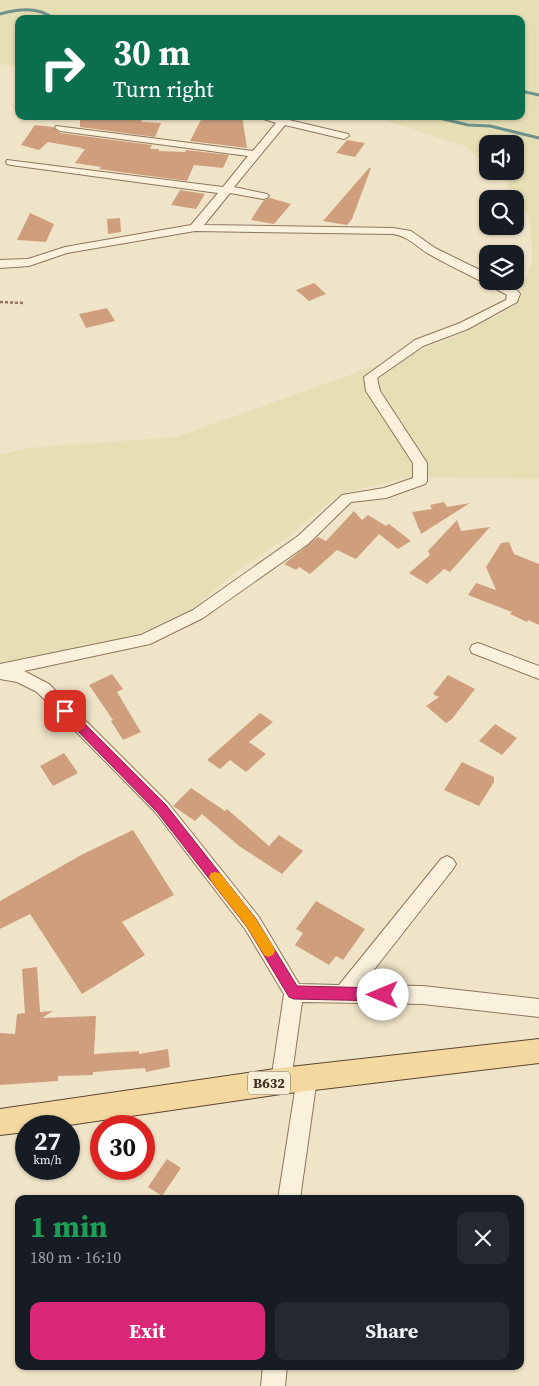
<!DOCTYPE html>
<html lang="en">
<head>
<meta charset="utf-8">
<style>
	body { margin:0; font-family:"Source Serif 4",serif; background:#242831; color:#f1f3f6; height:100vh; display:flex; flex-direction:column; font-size:19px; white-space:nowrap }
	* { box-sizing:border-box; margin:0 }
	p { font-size:16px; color:#9ea1a6 }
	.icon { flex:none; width:28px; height:28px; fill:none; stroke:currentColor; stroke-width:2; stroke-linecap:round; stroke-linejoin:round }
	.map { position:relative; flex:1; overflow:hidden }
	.side { position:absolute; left:15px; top:1195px; width:509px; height:175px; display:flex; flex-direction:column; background:#171b24; border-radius:10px; box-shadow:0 1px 4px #0004 }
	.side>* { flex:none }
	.guide { position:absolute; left:15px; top:15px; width:510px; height:105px; border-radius:10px; box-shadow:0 1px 4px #0004; background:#0b6e4f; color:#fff; overflow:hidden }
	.controls { position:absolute; left:479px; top:135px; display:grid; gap:10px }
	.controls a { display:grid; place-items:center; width:45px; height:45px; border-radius:10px; background:#171b24; box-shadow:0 1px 4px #0004; font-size:25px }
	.speed { position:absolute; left:15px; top:1115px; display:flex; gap:10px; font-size:25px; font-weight:700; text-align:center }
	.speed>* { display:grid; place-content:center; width:65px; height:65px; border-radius:50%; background:#171b24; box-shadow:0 1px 4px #0004; line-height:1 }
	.speed small { font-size:12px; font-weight:400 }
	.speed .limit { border:8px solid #d22; background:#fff; color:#111 }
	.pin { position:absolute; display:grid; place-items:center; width:42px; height:42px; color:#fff; margin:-21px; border-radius:10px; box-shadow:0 2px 8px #0006 }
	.me { position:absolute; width:55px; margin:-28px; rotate:270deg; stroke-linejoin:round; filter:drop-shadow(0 0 4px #0008) }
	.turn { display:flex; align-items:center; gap:18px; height:105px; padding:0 15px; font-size:22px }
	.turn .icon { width:65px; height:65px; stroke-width:2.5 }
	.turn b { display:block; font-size:35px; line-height:42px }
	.round { display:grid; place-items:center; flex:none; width:52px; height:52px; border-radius:10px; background:#242831 }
	.summary { display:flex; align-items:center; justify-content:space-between; height:85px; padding:0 15px }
	h1 { font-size:30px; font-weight:700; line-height:38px; color:#1e9e55 }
	.action { display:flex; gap:10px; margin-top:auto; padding:10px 15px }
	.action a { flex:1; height:58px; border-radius:10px; background:#db2777; color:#fff; font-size:20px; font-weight:700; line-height:58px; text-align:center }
	.action a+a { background:#242831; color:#f1f3f6 }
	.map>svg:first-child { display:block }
	.farmland { fill:#e6deb5 }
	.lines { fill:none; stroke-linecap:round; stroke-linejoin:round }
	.stream { stroke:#6f938a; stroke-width:3 }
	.building { fill:#cf9f7d }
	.minor-casing { stroke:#8d765c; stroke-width:2 }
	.major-casing { stroke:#5b4430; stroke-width:2 }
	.path { stroke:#8d765c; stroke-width:2.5; stroke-dasharray:3 2; stroke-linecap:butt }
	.minor { fill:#faf1dc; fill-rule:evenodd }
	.major { fill:#f3d9a0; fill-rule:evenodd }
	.route { fill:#db2777; stroke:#8e194d }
	.slow { fill:#f59e0b }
	.labels { text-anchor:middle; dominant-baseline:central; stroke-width:5; stroke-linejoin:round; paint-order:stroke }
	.shield { fill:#f7eed8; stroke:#756857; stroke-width:1 }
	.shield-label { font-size:14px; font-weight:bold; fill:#3d2e20 }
</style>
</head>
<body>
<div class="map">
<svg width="539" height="1386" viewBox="0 0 539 1386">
	<rect width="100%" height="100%" fill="#f0e4c8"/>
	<!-- farmland -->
	<path class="farmland" d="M0,0H539V479L407,477L340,494L290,535L234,573L194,608L140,633L0,673V455L26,448L176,437L428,347L468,331L517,304L533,258L529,218L506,182L494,171H515V144H488L487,165L465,146L373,116H521V19H19V68L0,64Z"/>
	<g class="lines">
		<!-- stream -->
		<g class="stream">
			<path d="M0,14C18,9 38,6 54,19"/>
			<path d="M521,91L539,95"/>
			<path d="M431,116L468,125L490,126L539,138"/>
		</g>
	</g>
	<!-- building -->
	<g class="building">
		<path d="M80,116H144L141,122L161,123L155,137L80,127Z"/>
		<path d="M203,116H242L247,148L190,141Z"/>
		<path d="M35,125L53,127L60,133L152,145L150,149H159V151L185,152L186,150L229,155L223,168L194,165L187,181L113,171L99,169L101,167L75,163L85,149H81L82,148L48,142L39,150L21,145Z"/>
		<path d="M347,140L365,143L355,157L336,153Z"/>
		<path d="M369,168H371L352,219L347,225L323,221Z"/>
		<path d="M180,190L205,194L196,209L171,205Z"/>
		<path d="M270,198L291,204L274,224L251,220L263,201Z"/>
		<path d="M30,213L54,224L46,242L17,240Z"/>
		<path d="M120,218L121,232L108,234L107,219Z"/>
		<path d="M314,283L326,294L309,301L296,290Z"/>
		<path d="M107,308L115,321L86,328L79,314Z"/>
		<path d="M444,502L447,507L470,503L421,534L412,512L432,509L430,505Z"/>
		<path d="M354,511L362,520L368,515L386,526L389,524L411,541L398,549L379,534L356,559L337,550L310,574L299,567L296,570L284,564L318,537L326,541Z"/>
		<path d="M457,520L461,531L490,527L450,572L444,569L427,584L409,573L430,555L428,551Z"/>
		<path d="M509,542L514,554L539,564V625L528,620L527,622L510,614L512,612L468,595L476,583L496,590L486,567L501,543Z"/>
		<path d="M112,674L123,689L117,692L141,732L123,740L111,721L113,720L89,685Z"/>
		<path d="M448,675L475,689L452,719L446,723L426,706L439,697L433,694Z"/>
		<path d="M260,713L273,722L249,742L266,754L246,772L230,760L220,769L207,760Z"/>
		<path d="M495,724L517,738L502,755L479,741Z"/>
		<path d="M64,753L78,773L53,786L40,766Z"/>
		<path d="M462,762L494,777V782L479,806L444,790Z"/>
		<path d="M191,788L225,811L227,809L269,846L279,835L303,851L282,874L239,846L202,814L195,821L173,806Z"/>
		<path d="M133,830L174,895L122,922L145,955L82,994L30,914L0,929V901L83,854Z"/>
		<path d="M316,901L365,929L343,960L336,956L329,965L295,945L303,933L296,929Z"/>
		<path d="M37,967L40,1012L53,1011L42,1018L96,1016L94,1054L139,1051V1054L168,1049L170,1067L146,1072L145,1068L93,1072V1075L58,1076V1081L0,1085V1033L15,1034L17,1014L25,1013L22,969Z"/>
		<path d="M167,1159L181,1168L162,1196L148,1187Z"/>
	</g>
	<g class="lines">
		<defs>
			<g id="minor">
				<path d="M255,116L284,117L289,120L348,134L349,136L344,139L285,125L234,187L267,194L269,196L267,198L263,199L230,193L204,225L393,228L411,231L435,248L488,274V281H500L518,291L520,294L517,302L468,329L423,346L377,378L380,391L427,463V481L425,484L386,498L351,502L308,544L203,618L150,644L24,671L49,684L168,803L259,917L299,984L339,985L441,859L447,856L453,859L456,864L453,869L362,985L423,986L539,999V1017L423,1004L302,1002L291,1081L288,1088L281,1091L274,1088L271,1081L284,994L245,929L156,813L37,692L17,682L0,679V664L141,635L193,610L298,536L342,495L384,488L413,478V463L366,391L364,377L415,340L460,323L506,300L507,295C481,280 453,268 427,253C415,245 407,236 393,234L195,231L67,253L29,266L0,268V260L28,259L65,247L191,225L218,193L11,165L7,164L6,162L7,160L223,187L248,156L60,131L55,128L56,126L253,151L276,123Z"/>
				<path d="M478,643L539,666V679L472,653L470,649L472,645Z"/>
				<path d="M307,1068L314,1071L317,1078L300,1199H278L297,1078L300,1071Z"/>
				<path d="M263,1366H287L285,1386H261Z"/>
			</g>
			<path id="major" d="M539,1039V1063L281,1094L62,1126H26V1132L0,1135V1109L281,1068Z"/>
		</defs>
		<!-- minor casing -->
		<use href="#minor" class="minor-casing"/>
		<!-- major casing -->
		<use href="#major" class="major-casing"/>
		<!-- path -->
		<path class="path" d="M0,302L23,303"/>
		<!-- minor -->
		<use href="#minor" class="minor"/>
		<!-- major -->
		<use href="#major" class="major"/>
	</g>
	<!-- route -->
	<path class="route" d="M65,706L69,708L166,805L256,919L297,986L383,988L388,990L390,995L388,999L383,1001L294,999L289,997L247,927L157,812L61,714L59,711L61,708Z"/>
	<!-- slow -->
	<path class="slow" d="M215,872L220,873L256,919L273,946L275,951L273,955L268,957L264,955L247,927L211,881L209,877L211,873Z"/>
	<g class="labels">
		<!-- shield labels -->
		<rect class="shield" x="248" y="1071.5" width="42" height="23" rx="4"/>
		<g class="shield-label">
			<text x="269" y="1083">B632</text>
		</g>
	</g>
</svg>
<div class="controls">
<a><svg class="icon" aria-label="sound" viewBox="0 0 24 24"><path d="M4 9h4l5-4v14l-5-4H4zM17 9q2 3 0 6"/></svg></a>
<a><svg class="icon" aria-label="search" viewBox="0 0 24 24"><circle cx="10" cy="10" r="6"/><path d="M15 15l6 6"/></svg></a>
<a><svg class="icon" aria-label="layers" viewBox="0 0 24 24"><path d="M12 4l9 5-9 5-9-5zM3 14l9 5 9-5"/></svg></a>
</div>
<div class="speed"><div>27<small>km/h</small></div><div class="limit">30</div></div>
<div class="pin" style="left:65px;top:711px;background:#d93025"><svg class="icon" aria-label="arrive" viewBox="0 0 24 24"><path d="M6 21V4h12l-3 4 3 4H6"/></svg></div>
<svg class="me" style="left:383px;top:995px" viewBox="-20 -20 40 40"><circle r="19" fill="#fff"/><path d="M0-13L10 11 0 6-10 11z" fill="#db2777"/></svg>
<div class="guide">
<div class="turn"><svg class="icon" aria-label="right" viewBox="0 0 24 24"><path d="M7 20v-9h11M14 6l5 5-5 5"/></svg><div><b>30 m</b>Turn right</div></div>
</div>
<section class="side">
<div class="summary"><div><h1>1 min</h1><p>180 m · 16:10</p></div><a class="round"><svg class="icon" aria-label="close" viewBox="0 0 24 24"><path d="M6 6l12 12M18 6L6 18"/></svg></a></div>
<div class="action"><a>Exit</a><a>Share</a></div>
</section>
</div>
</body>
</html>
